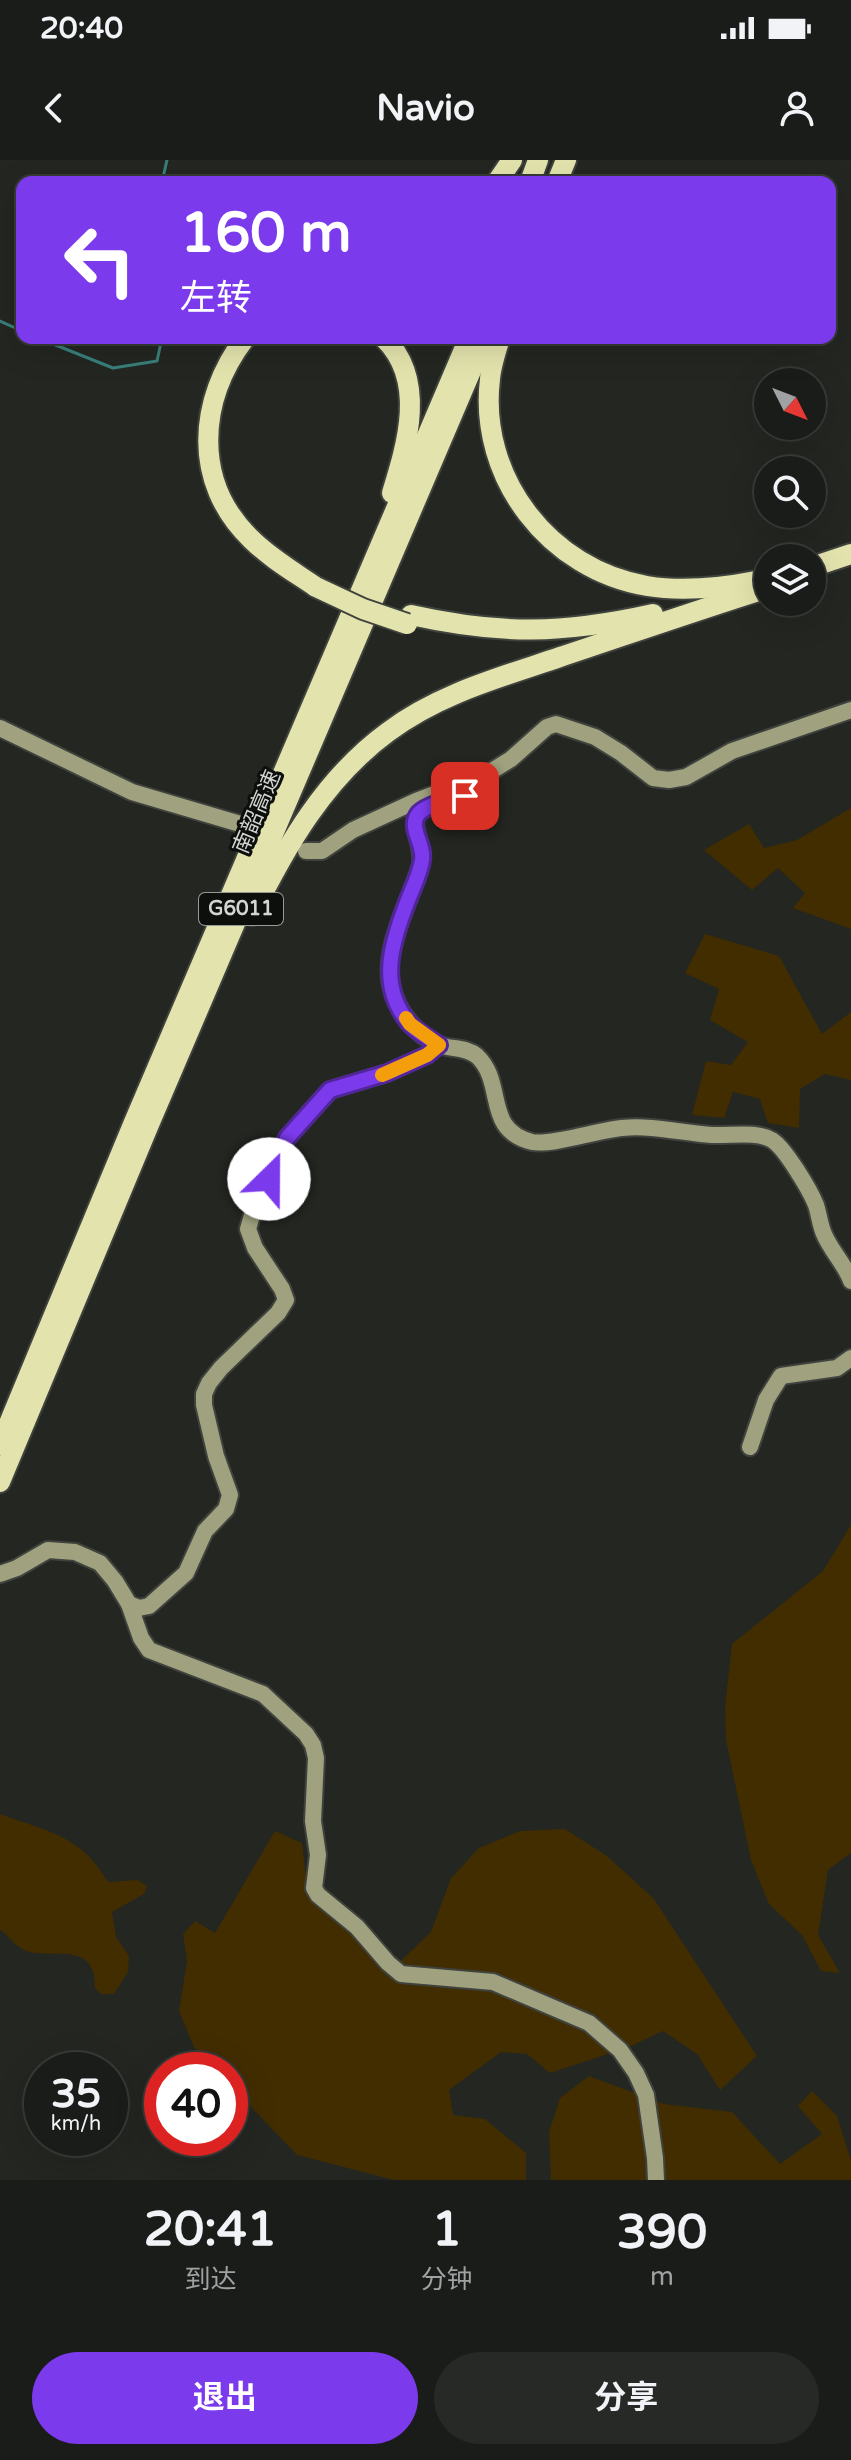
<!DOCTYPE html>
<html lang="zh">
<head>
<meta charset="utf-8">
<style>
	body { margin:0; font-family:"Varela Round","Noto Sans SC",sans-serif; background:#272926; color:#f1f3f6; height:100vh; display:flex; flex-direction:column; font-size:30px; white-space:nowrap }
	* { box-sizing:border-box; margin:0 }
	p { font-size:26px; color:#9fa1a2 }
	.icon { flex:none; width:44px; height:44px; fill:none; stroke:currentColor; stroke-width:2; stroke-linecap:round; stroke-linejoin:round }
	.map { position:relative; height:2020px; overflow:hidden }
	.details { display:flex; flex-direction:column; background:#1a1c19; flex:1 }
	.details>* { flex:none }
	.banner { position:absolute; left:16px; top:16px; width:820px; height:168px; border-radius:16px; box-shadow:0 8px 32px #0002,0 0 0 2px #383a38; background:#7c3aed; color:#fff; overflow:hidden }
	.needle { width:52px; rotate:132deg }
	.tools { position:absolute; left:754px; top:208px; display:grid; gap:16px }
	.tools a { display:grid; place-items:center; width:72px; height:72px; border-radius:50%; background:#1a1c19; box-shadow:0 8px 32px #0002,0 0 0 2px #383a38; font-size:40px }
	.speed { position:absolute; left:24px; top:1892px; display:flex; gap:16px; font-size:40px; font-weight:700; text-align:center }
	.speed>* { display:grid; place-content:center; width:104px; height:104px; border-radius:50%; background:#1a1c19; box-shadow:0 8px 32px #0002,0 0 0 2px #383a38; line-height:1 }
	.speed small { font-size:20px; font-weight:400 }
	.speed .limit { border:12px solid #d22; background:#fff; color:#111 }
	.pin { position:absolute; display:grid; place-items:center; width:68px; height:68px; color:#fff; margin:-34px; border-radius:16px; box-shadow:0 4px 12px #0006 }
	.me { position:absolute; width:88px; margin:-44px; rotate:23deg; stroke-linejoin:round; filter:drop-shadow(0 0 6px #0008) }
	.turn { display:flex; align-items:center; gap:28px; height:168px; padding:0 32px; font-size:36px }
	.turn .icon { width:104px; height:104px; stroke-width:2.5 }
	.turn b { display:block; font-size:56px; line-height:68px }
	.eta { display:flex; justify-content:space-evenly; align-items:center; height:136px; text-align:center }
	.eta b { font-size:48px; font-weight:700; line-height:56px }
	.cta { display:flex; gap:16px; margin-top:auto; padding:16px 32px }
	.cta a { flex:1; height:92px; border-radius:48px; background:#7c3aed; color:#fff; font-size:32px; font-weight:700; line-height:92px; text-align:center }
	.cta a+a { background:#272926; color:#f1f3f6 }
	.status { display:flex; justify-content:space-between; align-items:center; height:56px; padding:0 40px; background:#1a1c19; direction:ltr }
	.status svg { height:22px; fill:currentColor }
	header { display:flex; justify-content:space-between; align-items:center; height:104px; padding:0 32px; background:#1a1c19; font-size:36px; font-weight:700 }
	.map>svg:first-child { display:block }
	.green { fill:#422d00 }
	.lines { fill:none; stroke-linecap:round; stroke-linejoin:round }
	.stream { stroke:#397f7a; stroke-width:3 }
	.secondary-casing { stroke:#3f423d; stroke-width:20 }
	.highway-casing { stroke:#3f423d; stroke-width:24 }
	.secondary { stroke:#a0a17e; stroke-width:16 }
	.highway { stroke:#e3e4ad; stroke-width:20 }
	.highway-bridge-casing { stroke:#3f423d; stroke-width:24; stroke-linecap:butt }
	.highway-bridge { stroke:#e3e4ad; stroke-width:20 }
	.route-casing { stroke:#51269a; stroke-width:20 }
	.route { stroke:#7c3aed; stroke-width:14 }
	.slow { stroke:#f59e0b; stroke-width:14 }
	.labels { text-anchor:middle; dominant-baseline:central; stroke-width:6; stroke-linejoin:round; paint-order:stroke }
	.shield { fill:#0d0f0c; stroke:#989a97; stroke-width:2 }
	.shield-label { font-size:20px; font-weight:bold; fill:#d3d5d2 }
	.street-label { font-size:22px; fill:#d3d5d2; stroke:#0d0f0c }
</style>
</head>
<body>
<div class="status"><b>20:40</b><svg viewBox="0 0 49 12"><path d="M0 12V9h3v3zM5 12V6h3v6zM10 12V3h3v9zM15 12V0h3v12zM26 1h20v11H26zM47 4h2v5h-2z"/></svg></div>
<header><svg class="icon" aria-label="back" viewBox="0 0 24 24"><path d="M15 5l-7 7 7 7"/></svg>Navio<svg class="icon" aria-label="person" viewBox="0 0 24 24"><circle cx="12" cy="8" r="4"/><path d="M4 21q1-7 8-7t8 7"/></svg></header>
<div class="map">
<svg width="851" height="2020" viewBox="0 0 851 2020">
	<rect width="100%" height="100%" fill="#232621"/>
	<!-- green -->
	<g class="green">
		<path d="M851,648V769L793,748L805,733L778,708L752,730L704,690L749,664L764,688L797,680Z"/>
		<path d="M705,774L779,796L822,874L851,852V920L825,914L800,929L799,968L768,963L760,939L733,932L724,958L692,955L706,901L731,905L748,882L710,860L719,829L685,813Z"/>
		<path d="M851,1365V1693L828,1710L818,1775L840,1813L821,1811L802,1775L769,1744L751,1700L726,1580L725,1546L732,1484L823,1411Z"/>
		<path d="M0,1654C46,1671 81,1675 108,1722L137,1720L147,1726L144,1734L112,1752L116,1777L129,1796L128,1812L114,1834H101L95,1828C96,1782 57,1798 30,1792C15,1788 11,1777 0,1770Z"/>
		<path d="M565,1669L607,1696L654,1739L757,1896L720,1930L697,1894L663,1871L629,1887L550,1913L527,1894L501,1892L449,1930L453,1955L485,1959L526,1993V2020H394L297,1995L230,1925V1910H216L194,1887L179,1851L187,1801L183,1774L195,1761L215,1773L275,1671L302,1683L308,1735L355,1776L386,1815L431,1772L451,1718L479,1688L520,1671Z"/>
		<path d="M589,1916L664,1944L732,1952L780,2004L822,1974L798,1946L812,1931L837,1956L851,2001V2020H551L549,1972L560,1938Z"/>
	</g>
	<g class="lines">
		<!-- stream -->
		<g class="stream">
			<path d="M162,22L167,0"/>
			<path d="M0,161L22,171"/>
			<path d="M38,178L113,208L157,201L162,178"/>
		</g>
		<defs>
			<g id="secondary">
				<path d="M0,568L132,632L247,666"/>
				<path d="M487,614C482,622 475,630 467,635C453,644 426,641 417,656C410,666 426,690 420,708C406,753 371,806 402,852C410,864 423,878 437,884C450,890 465,886 477,896C506,923 483,970 532,982C551,986 599,970 622,968C653,965 682,973 712,975C730,976 757,971 772,980C785,988 810,1030 816,1045C819,1054 820,1065 824,1074C831,1091 845,1104 851,1121"/>
				<path d="M306,691H322L353,670L416,641L487,614L511,599L547,567L556,564L595,577L621,593L653,618L669,620L686,617L732,591L851,550"/>
				<path d="M750,1287L766,1240L781,1216L837,1208L851,1198"/>
				<path d="M0,1414L17,1408L48,1390L75,1392L100,1403L115,1421L129,1444L139,1448L149,1446L186,1413L205,1371L226,1349L230,1335L216,1296L204,1245V1234L209,1223L221,1208L278,1153L286,1140L282,1129L255,1088L248,1069L258,1035L269,1019L287,978L330,930L387,913L427,895L439,885"/>
				<path d="M129,1444L141,1478L149,1490L263,1534L306,1574L313,1585L316,1598L313,1661L318,1695L314,1728L318,1735L357,1767L388,1803L401,1814L493,1822L589,1863L620,1890L636,1913L646,1935L655,1998L656,2020"/>
			</g>
			<g id="highway">
				<path d="M497,22L512,0"/>
				<path d="M530,22L538,0"/>
				<path d="M557,22L566,0"/>
				<path d="M245,178C198,240 192,322 251,379C270,398 294,412 316,427"/>
				<path d="M384,178C427,220 407,284 392,333"/>
				<path d="M500,178C496,191 491,206 490,219C478,318 550,410 647,426C684,432 720,428 756,421"/>
				<path d="M812,407L851,394"/>
				<path d="M411,455C501,475 563,474 653,454"/>
				<path d="M252,755C286,686 325,618 388,572C438,534 501,517 560,497C629,474 698,450 768,428"/>
				<path d="M0,1285L134,962L469,178"/>
				<path d="M0,1322L148,967L485,178"/>
			</g>
		</defs>
		<!-- secondary casing -->
		<use href="#secondary" class="secondary-casing"/>
		<!-- highway casing -->
		<use href="#highway" class="highway-casing"/>
		<!-- secondary -->
		<use href="#secondary" class="secondary"/>
		<!-- highway -->
		<use href="#highway" class="highway"/>
		<defs>
			<path id="highway-bridge" d="M316,427L363,449L407,464"/>
		</defs>
		<!-- highway-bridge casing -->
		<use href="#highway-bridge" class="highway-bridge-casing"/>
		<!-- highway-bridge -->
		<use href="#highway-bridge" class="highway-bridge"/>
	</g>
	<g class="lines">
		<defs>
			<path id="route" d="M269,1019L287,978L330,930L387,913L427,895L439,885C429,878 417,872 409,863C377,825 392,781 408,740C413,727 420,714 422,700C425,684 407,667 419,653C429,643 452,640 465,636"/>
		</defs>
		<!-- route casing -->
		<use href="#route" class="route-casing"/>
		<!-- route -->
		<use href="#route" class="route"/>
		<!-- slow -->
		<path class="slow" d="M382,915L427,895L439,885L410,864L406,858"/>
	</g>
	<g class="labels">
		<!-- shield labels -->
		<rect class="shield" x="199" y="733" width="84" height="32" rx="6"/>
		<g class="shield-label">
			<text x="241" y="749">G6011</text>
		</g>
		<!-- street labels -->
		<g class="street-label">
			<text transform="translate(257 652) rotate(-67)">南韶高速</text>
		</g>
	</g>
</svg>
<div class="tools">
<a><svg class="needle" viewBox="-14 -14 28 28"><path d="M0-13l5 13h-10z" fill="#e53935"/><path d="M0 13l5-13h-10z" fill="#9fa1a2"/></svg></a>
<a><svg class="icon" aria-label="search" viewBox="0 0 24 24"><circle cx="10" cy="10" r="6"/><path d="M15 15l6 6"/></svg></a>
<a><svg class="icon" aria-label="layers" viewBox="0 0 24 24"><path d="M12 4l9 5-9 5-9-5zM3 14l9 5 9-5"/></svg></a>
</div>
<div class="speed"><div>35<small>km/h</small></div><div class="limit">40</div></div>
<div class="pin" style="left:465px;top:636px;background:#d93025"><svg class="icon" aria-label="arrive" viewBox="0 0 24 24"><path d="M6 21V4h12l-3 4 3 4H6"/></svg></div>
<svg class="me" style="left:269px;top:1019px" viewBox="-20 -20 40 40"><circle r="19" fill="#fff"/><path d="M0-13L10 11 0 6-10 11z" fill="#7c3aed"/></svg>
<div class="banner">
<div class="turn"><svg class="icon" aria-label="left" viewBox="0 0 24 24"><path d="M17 20v-9H6M10 6l-5 5 5 5"/></svg><div><b>160 m</b>左转</div></div>
</div>
</div>
<section class="details">
<div class="eta">
<div><b>20:41</b><p>到达</p></div>
<div><b>1</b><p>分钟</p></div>
<div><b>390</b><p>m</p></div>
</div>
<div class="cta"><a>退出</a><a>分享</a></div>
</section>
</body>
</html>
